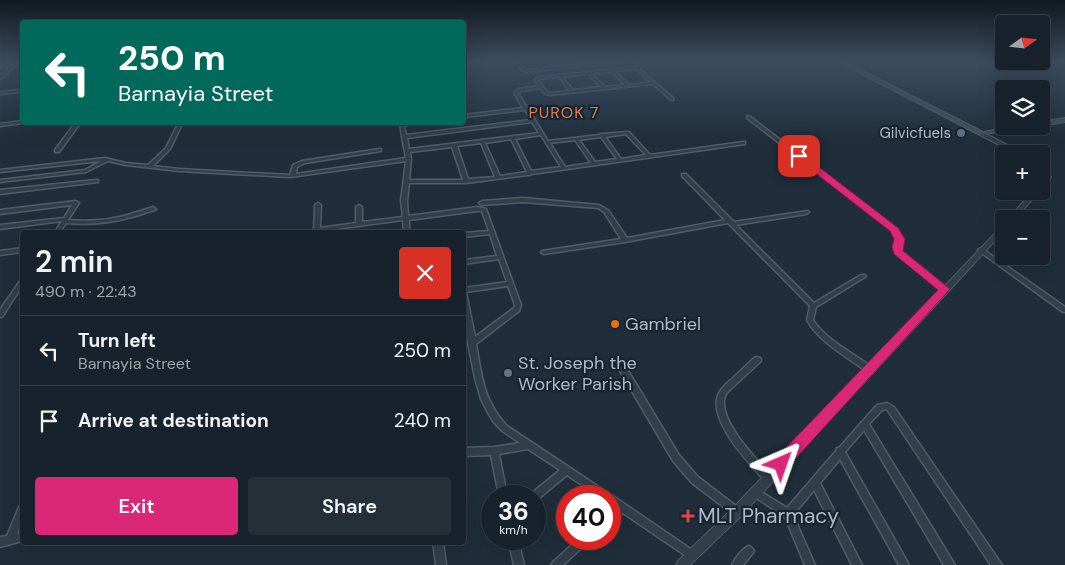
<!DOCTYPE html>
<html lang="en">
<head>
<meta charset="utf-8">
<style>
	body { margin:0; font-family:"DM Sans",sans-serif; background:#242f38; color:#f1f3f6; height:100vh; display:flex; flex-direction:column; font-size:19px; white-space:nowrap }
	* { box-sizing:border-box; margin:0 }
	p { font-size:16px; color:#9ea4a9 }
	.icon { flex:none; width:28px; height:28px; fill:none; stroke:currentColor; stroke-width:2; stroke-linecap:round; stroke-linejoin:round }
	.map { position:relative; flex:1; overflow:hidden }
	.panel { position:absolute; left:20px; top:230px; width:446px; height:315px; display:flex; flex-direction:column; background:#17222c; border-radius:5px; box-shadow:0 5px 20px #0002,0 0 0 1px #363f48 }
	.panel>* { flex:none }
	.top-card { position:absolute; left:20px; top:20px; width:446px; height:105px; border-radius:5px; box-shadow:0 5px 20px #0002,0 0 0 1px #363f48; background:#00695c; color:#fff; overflow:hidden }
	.needle { width:32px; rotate:75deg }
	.buttons { position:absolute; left:995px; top:15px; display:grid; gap:10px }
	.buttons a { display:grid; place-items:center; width:55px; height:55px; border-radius:5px; background:#17222c; box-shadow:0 5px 20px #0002,0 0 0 1px #363f48; font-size:25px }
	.speed { position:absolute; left:481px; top:485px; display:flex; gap:10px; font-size:25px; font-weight:700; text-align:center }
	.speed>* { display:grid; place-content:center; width:65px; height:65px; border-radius:50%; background:#17222c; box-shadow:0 5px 20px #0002,0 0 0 1px #363f48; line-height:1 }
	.speed small { font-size:12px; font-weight:400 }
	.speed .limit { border:8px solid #d22; background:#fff; color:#111 }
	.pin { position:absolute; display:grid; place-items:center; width:42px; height:42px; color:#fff; margin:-21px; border-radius:10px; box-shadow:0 2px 8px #0006 }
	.me { position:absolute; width:55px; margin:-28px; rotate:43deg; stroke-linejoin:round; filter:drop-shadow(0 0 4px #0008) }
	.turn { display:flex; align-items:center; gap:18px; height:105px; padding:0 15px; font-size:22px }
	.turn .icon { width:65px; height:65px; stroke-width:2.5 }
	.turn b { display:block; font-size:35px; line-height:42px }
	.round { display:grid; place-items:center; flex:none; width:52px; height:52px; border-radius:5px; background:#242f38 }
	.overview { display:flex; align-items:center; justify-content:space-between; height:85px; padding:0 15px }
	h1 { font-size:30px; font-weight:600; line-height:38px }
	.action { display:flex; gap:10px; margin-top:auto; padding:10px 15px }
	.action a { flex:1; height:58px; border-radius:5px; background:#db2777; color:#fff; font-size:20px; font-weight:600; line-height:58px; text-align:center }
	.action a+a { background:#242f38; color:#f1f3f6 }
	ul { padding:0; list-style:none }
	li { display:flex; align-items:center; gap:15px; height:70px; padding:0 15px; border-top:1px solid #363f48 }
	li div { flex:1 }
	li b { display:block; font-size:19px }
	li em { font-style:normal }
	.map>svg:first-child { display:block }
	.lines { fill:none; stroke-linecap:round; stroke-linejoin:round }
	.minor-casing { stroke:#505d68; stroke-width:3 }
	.tertiary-casing { stroke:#505d68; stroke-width:2 }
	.secondary-casing { stroke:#505d68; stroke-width:2 }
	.minor { fill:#323f4a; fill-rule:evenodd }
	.tertiary { fill:#323f4a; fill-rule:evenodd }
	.secondary { fill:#404f5e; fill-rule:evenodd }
	.route { fill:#db2777; stroke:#8e194d }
	.service-dot { fill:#5c6f8a; stroke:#18242f; stroke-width:2 }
	.food-dot { fill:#e8710a; stroke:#18242f; stroke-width:2 }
	.worship-dot { fill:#6b7280; stroke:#18242f; stroke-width:2 }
	.health-dot { fill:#e0444e; stroke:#18242f; stroke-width:2 }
	.labels { text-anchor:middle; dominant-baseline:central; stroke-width:4.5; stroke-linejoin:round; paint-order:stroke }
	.far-poi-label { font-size:15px; fill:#adbac7; stroke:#18242f; text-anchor:end }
	.far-neighbourhood-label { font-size:16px; letter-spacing:1px; fill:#dd7c52; stroke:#18242f }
	.poi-label { font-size:18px; fill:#adbac7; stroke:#18242f; text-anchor:start }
	.near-poi-label { font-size:21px; fill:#adbac7; stroke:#18242f; text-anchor:start }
</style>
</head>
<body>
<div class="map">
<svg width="1065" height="565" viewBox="0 0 1065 565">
	<rect width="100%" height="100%" fill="#1f2e3a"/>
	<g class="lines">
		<defs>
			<g id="minor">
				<path d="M18,61L20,62L19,63L0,79V76L13,65L0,67V65Z"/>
				<path d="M515,61H519C525,72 527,70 539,69L533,61H537L542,68L613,61H625L623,62L526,72L521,70Z"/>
				<path d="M633,61H637L639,63L636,64Z"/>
				<path d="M637,67L673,98V100H671L653,84L550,95L544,93L540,88L520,91L518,93L548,141L599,135L601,134H603L627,132H629L650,155L743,142H745V144L532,174L530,175H528L466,183H409L407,201L408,216L477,207L486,209L521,305L519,311L476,344C482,377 483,400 507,426L608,493L609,495L613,496L695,552L697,555L695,558L692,560L623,513L613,521L610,522V512L616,508L610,504V496H598L567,475L538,499L535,500V496H531L532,493L560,470L528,449L499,454L507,496H499L491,455L464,456V448L494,447L520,443L501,430L493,421L487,411L481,399L475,378L468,343L464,312V288L507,282L499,259L464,264V260L497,256L490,234L464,237V233L489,231L482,211H477L409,220V232H404L403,220L320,231L319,232H314L315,205L318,203L321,205L320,228L356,223V207L359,205L362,207V222L403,217L401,201L406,161L290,177L179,171L126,165L108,161L86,172L0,182V180L85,170L101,161L0,172V170L105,158L126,163L148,165L166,148L179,122H183L170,149L153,166L179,169L290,175L293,165L302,161L379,149H381V151L305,163L297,167L296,174L406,158L402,137L400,124L406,122H414L404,126L406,135L531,120L525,110L464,117V115L523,108L514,93L518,89L539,86L534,80L538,77ZM636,69L651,82L629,85L615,71ZM612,72L625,85L605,87L592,74ZM588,74L601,87L573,90L562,77ZM559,77L569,91L550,93L546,91L538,80L540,79ZM532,122L539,133L409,149L407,138ZM626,134L646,155L621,159L605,137ZM541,135L561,167L531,171L515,139ZM601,137L617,159L595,162L579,140ZM511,139L527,172L500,176L485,143ZM575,140L591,163L565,167L550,143ZM481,143L495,177L468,179L457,146ZM452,147L463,180H409L411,159L410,152ZM508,286L515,305L514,308L475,337L466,292Z"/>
				<path d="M22,90V92L0,94V92Z"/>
				<path d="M747,116H749L897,229L902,239L900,247L901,251L947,288L948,289L947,290H943L896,253L894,247L896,239L893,231L747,118Z"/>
				<path d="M22,121V122H31L0,126V124Z"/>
				<path d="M76,122H81L59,152H55V150Z"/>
				<path d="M682,174H686L734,222L808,211L809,212L806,214L736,225L814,303L861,275H865L866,276L865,277L816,307L813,320C826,340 853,353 872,367L873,369L872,371L869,372L866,371C846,356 820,343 807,320L810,306L728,223L625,242L544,254L542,253L541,252L542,251L621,239L604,212L598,208L523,202L482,205L479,203L482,201L523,198L599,205L608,210L627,238L725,220L682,176Z"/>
				<path d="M96,180H98V182L0,194V190Z"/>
				<path d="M76,201L79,203L68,220C89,222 112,220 131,214C138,212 144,210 150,208L153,207L156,209L155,210C147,212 140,215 132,217C111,223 88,225 66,223L60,232H55L62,221L0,229V225L64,218L72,205L0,214V210Z"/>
				<path d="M22,248V252L0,255V251Z"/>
				<path d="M981,248L1065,307V312H1063L979,251L978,250L979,249Z"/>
				<path d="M22,280V286L2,317H0V310L20,281Z"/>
				<path d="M757,357L760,358L761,360L760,362C751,370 743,378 734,386C732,388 728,391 726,394C714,417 757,460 771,475L772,478L771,481L768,482L765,481C749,463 702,415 721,390C724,386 728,382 732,379C739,372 747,365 754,358Z"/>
				<path d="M624,368L627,369L679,455L698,477L740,509L742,512L740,515L737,516L734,515L692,483L673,461L620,371L621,369Z"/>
				<path d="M887,403L894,407L1002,565H991L888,411L886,409L882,410L869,424L955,565H944L864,430L845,452L909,565H899L840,459L820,483L862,565H852L814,490L793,515L815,565H805L785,517L752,495L751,492L752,489L755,488L787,508L836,451L837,448H839L877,405Z"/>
				<path d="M22,506V520L17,534L22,533V541L0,547V537L7,536L19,507Z"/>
				<path d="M508,539H518L524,565H514Z"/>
				<path d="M578,539H590L588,542L563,565H551L553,562Z"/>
				<path d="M433,542H443L446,565H436Z"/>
				<path d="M749,546L752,548L754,551L752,554L743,565H732C735,558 742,549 749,546Z"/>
			</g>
			<g id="tertiary">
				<path d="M980,133H984L1025,154H1017L980,135Z"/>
				<path d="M1041,164L1043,165L1051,177L1043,188L1041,189V182L1045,177L1041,171Z"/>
				<path d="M1033,191H1040L1015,219H1008Z"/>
				<path d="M1004,225V231L741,516L690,565H676L678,561L733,508L1002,226Z"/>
			</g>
			<g id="secondary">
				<path d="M837,61H843L983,132L1016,126H1031L980,135Z"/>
				<path d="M1065,118V122L1041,126V122Z"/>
			</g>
		</defs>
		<!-- minor casing -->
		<use href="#minor" class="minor-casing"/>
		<!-- tertiary casing -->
		<use href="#tertiary" class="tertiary-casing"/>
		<!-- secondary casing -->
		<use href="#secondary" class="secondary-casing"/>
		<!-- minor -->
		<use href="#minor" class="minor"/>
		<!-- tertiary -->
		<use href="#tertiary" class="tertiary"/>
		<!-- secondary -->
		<use href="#secondary" class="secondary"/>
	</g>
	<!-- sky -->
	<linearGradient id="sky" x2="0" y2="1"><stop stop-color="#111920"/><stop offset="0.44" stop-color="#3c4c60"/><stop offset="1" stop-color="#3c4c60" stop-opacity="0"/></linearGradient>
	<rect width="1065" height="140" fill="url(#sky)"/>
	<!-- route -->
	<path class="route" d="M796,154H802L898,228L905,239L903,251L950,289L786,469L781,471L775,469L773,464L775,459L938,290L894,254L892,247L894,239L890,231L796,158Z"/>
	<!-- markers -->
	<circle class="service-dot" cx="961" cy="133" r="5"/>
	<circle class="food-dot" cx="615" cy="324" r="5"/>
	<circle class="worship-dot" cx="508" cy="373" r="5"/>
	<path class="health-dot" d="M685.5 508.5h5v5h5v5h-5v5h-5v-5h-5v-5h5z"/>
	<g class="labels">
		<!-- far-poi labels -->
		<g class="far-poi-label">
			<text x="951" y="133">Gilvicfuels</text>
		</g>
		<!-- far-neighbourhood labels -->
		<g class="far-neighbourhood-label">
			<text x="564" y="112">PUROK 7</text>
		</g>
		<!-- poi labels -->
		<g class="poi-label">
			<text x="625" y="324">Gambriel</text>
			<text x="518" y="363">St. Joseph the<tspan x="518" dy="21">Worker Parish</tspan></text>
		</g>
		<!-- near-poi labels -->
		<g class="near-poi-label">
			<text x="698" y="516">MLT Pharmacy</text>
		</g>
	</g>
</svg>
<div class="buttons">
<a><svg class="needle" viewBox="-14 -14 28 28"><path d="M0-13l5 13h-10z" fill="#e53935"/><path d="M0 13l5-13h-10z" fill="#9ea4a9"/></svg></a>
<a><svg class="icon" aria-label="layers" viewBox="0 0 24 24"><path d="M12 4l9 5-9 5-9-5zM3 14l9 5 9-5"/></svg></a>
<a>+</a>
<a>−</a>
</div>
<div class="speed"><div>36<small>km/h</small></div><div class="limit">40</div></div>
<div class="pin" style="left:799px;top:156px;background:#d93025"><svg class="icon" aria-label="arrive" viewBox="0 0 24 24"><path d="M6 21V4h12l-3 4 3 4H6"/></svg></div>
<svg class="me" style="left:781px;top:464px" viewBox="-20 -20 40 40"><path d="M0-17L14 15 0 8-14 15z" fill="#db2777" stroke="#fff" stroke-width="4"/></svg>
<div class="top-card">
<div class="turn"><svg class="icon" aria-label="left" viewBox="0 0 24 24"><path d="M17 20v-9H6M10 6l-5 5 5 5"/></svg><div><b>250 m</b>Barnayia Street</div></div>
</div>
<section class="panel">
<div class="overview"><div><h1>2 min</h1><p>490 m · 22:43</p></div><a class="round" style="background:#d93025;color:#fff"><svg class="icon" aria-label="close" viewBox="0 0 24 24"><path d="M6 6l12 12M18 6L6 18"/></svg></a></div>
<ul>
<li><svg class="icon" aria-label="left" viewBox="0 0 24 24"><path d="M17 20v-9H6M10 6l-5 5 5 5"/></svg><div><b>Turn left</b><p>Barnayia Street</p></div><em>250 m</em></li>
<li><svg class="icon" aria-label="arrive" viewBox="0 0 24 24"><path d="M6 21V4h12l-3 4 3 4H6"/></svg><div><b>Arrive at destination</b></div><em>240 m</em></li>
</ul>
<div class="action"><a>Exit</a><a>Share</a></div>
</section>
</div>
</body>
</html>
